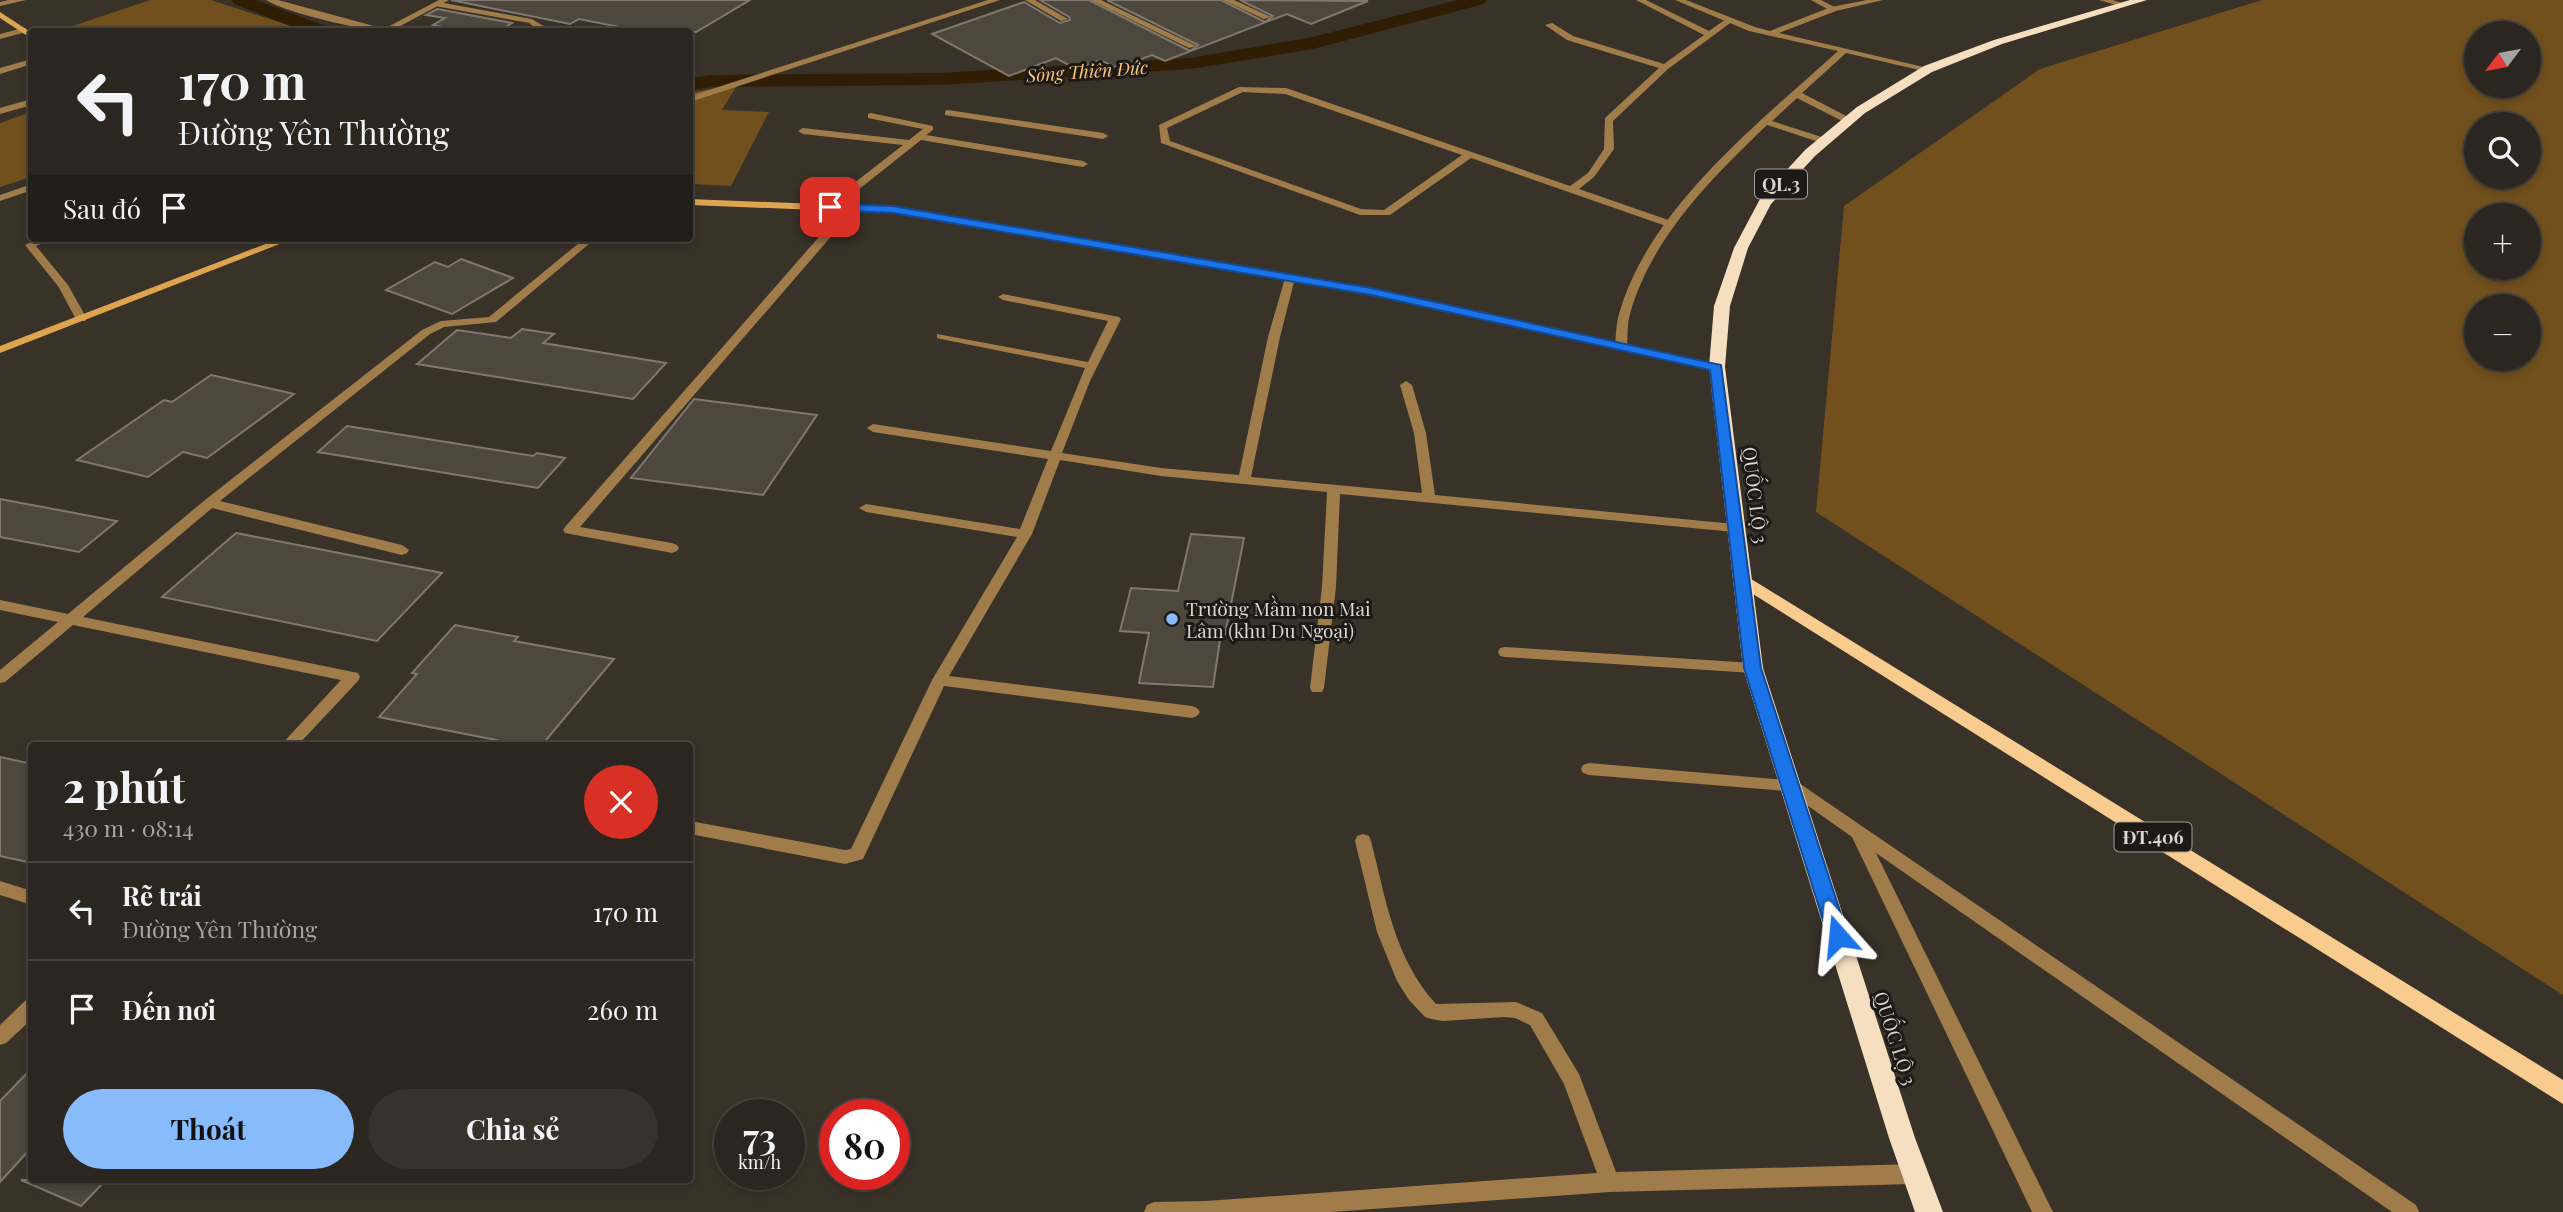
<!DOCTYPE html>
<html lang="vi">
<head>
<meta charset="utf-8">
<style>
	body { margin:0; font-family:"Playfair Display",serif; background:#37322c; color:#f1f3f6; height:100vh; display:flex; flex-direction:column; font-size:26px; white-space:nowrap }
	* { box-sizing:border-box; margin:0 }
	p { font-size:23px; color:#a6a5a4 }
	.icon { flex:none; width:38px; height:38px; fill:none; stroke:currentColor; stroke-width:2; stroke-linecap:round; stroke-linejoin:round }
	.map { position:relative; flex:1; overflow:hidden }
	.details { position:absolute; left:28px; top:742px; width:665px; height:441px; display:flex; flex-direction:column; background:#2b261f; border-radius:7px; box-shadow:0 4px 10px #0003,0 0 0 2px #47433d }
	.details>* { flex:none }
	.hud { position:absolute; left:28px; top:28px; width:665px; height:214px; border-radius:7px; box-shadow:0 4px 10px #0003,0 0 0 2px #47433d; background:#2b261f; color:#f1f3f6; overflow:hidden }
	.needle { width:46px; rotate:238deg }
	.tools { position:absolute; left:2464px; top:21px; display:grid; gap:14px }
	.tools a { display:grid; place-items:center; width:77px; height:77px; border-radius:50%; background:#2b261f; box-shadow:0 4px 10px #0003,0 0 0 2px #47433d; font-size:35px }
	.speed { position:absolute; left:714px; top:1099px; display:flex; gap:14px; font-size:35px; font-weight:700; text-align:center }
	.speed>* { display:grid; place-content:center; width:91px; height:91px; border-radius:50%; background:#2b261f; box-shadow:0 4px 10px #0003,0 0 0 2px #47433d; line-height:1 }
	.speed small { font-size:18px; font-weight:400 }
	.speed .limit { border:10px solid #d22; background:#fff; color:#111 }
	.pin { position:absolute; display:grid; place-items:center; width:60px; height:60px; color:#fff; margin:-30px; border-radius:14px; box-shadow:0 4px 10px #0006 }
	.me { position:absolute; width:77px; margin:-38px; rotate:342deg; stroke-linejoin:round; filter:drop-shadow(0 0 5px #0008) }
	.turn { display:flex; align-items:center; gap:24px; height:147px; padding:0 35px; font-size:32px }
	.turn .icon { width:91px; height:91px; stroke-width:2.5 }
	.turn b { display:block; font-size:49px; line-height:60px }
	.then { display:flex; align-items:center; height:66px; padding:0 35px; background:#0003; gap:14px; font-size:26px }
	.round { display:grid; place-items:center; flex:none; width:74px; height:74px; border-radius:37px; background:#37322c }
	.overview { display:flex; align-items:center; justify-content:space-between; height:119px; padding:0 35px }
	h1 { font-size:42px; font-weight:700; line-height:52px }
	.primary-button { display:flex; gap:14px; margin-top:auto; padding:14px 35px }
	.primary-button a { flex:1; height:80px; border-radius:42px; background:#87bbfb; color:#111; font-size:28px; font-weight:700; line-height:80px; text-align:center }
	.primary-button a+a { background:#37322c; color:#f1f3f6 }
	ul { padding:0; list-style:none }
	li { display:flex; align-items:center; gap:21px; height:98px; padding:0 35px; border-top:2px solid #47433d }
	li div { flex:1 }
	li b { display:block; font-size:26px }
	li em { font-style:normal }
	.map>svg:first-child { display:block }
	.green { fill:#72501d; fill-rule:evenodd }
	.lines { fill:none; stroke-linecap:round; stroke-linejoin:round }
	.canal { fill:#2f1e04; fill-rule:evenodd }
	.building { fill:#4e473d; stroke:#80786e; stroke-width:2 }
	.service { fill:#a07c4a; fill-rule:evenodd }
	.minor { fill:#a07c4a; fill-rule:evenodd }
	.secondary { fill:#dea44f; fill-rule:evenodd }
	.primary { fill:#f8cb8f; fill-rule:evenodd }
	.trunk { fill:#f6dfc1; fill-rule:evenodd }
	.route { fill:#1a73e8; stroke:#114b97; stroke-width:2 }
	.poi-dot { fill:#87bbfb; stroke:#1d1a16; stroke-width:2.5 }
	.labels { text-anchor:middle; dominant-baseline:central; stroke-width:6; stroke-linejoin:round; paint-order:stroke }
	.far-water-label { font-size:18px; font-style:italic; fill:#fec472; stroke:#1d1a16 }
	.shield { fill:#1d1a16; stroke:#a19d98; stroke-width:2 }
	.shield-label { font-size:18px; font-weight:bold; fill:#d9d5cf }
	.street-label { font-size:19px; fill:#d9d5cf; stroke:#1d1a16 }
	.poi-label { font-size:19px; fill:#d9d5cf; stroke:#1d1a16; text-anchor:start }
</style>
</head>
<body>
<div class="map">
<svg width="2563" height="1212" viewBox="0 0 2563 1212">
	<rect width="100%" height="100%" fill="#393229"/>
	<!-- green -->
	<g class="green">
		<path d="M150,0H211L306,31H58Z"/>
		<path d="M2262,0H2563V995L1816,512L1844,206L2040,69ZM2476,33H2529V86H2476ZM2476,124H2529V177H2476ZM2476,215H2529V268H2476ZM2476,306H2529V359H2476Z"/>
		<path d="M736,87L722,110L769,112L731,186L690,184V92Z"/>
		<path d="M31,112V177L0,187V123Z"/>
	</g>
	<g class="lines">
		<!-- canal -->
		<g class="canal">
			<path d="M231,0H256L331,28L333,32H306L234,4Z"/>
			<path d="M1458,0H1487L1484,4L1313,49L1190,69L941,85L713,87L690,90V78L713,75L941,73L1190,58L1313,37Z"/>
		</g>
	</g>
	<!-- building -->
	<g class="building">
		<path d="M451,0H750L696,32H645L579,19L570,24Z"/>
		<path d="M1040,0H1089L1190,51L1198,45L1107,0H1221L1265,22L1273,16L1240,0L1368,1L1311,24L1287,14L1165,61L1152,55L1117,68L1100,60L1076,69L1056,58L1009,76L932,34L1024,2L1060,23L1070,20L1069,17Z"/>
		<path d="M437,9L512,23L496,32H469L433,25L445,18L426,15Z"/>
		<path d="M461,259L513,278L452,314L386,290L435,262L448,267Z"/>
		<path d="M522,329L554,334L543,343L666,363L633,399L417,364L457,330L511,338Z"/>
		<path d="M211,375L294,394L207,458L183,452L148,477L77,460L164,400L172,402Z"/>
		<path d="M694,399L817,415L763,495L631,478Z"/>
		<path d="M347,426L533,456L537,453L565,458L538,488L318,452Z"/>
		<path d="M0,499L117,521L79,552L0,537Z"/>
		<path d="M236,533L442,573L377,641L162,597Z"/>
		<path d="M1191,534L1244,538L1224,640H1220L1213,687L1139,683L1149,633L1120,631L1131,588L1178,591Z"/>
		<path d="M455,625L518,637L514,641L614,659L541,746H526L379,717L417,674L412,673Z"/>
		<path d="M0,757L32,764V863L0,856Z"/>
		<path d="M32,1068V1147L0,1182V1101Z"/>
		<path d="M21,1180H106L81,1206Z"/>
	</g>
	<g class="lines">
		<!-- service -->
		<g class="service">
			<path d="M266,0H278L396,32C368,32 289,14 266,0Z"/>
			<path d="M1025,0H1035L1068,19L1061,21Z"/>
			<path d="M1091,0H1101L1196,46L1189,48Z"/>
			<path d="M1223,0H1234L1271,17L1264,19Z"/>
			<path d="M1636,0H1646L1709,31L1726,19L1733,21L1668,69L1613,121L1614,149L1594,177L1579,189L1674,222V226H1666L1471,158L1390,215H1360L1161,143L1159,125L1239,87L1286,88L1570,186L1588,173L1604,149L1605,118L1659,68L1567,40L1545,25L1552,23L1573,36L1664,64L1704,35ZM1243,92L1285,94L1462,155L1384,210L1361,209L1170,141L1167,128Z"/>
			<path d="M1811,0H1821L1838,9L1831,11Z"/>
			<path d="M438,2L532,19L545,27L563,32L539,31L529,23L435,6V2Z"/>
			<path d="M850,205L855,208L854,210L580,527L672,543L677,545L679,548L677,551L672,553L565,533L563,530L565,527L846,206Z"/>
			<path d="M585,238H596L496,322L444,327L430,334L220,501L402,545L409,550L407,553L402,555L212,508L83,617L358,673L360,677L358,681L297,746H280L341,680L73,625L5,682L0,683V670L58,622L0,610V600L68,614L205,500L422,330L441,321L489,317Z"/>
			<path d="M1505,647L1753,663L1758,664L1760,668L1758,672L1753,673L1505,657L1500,656L1498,652L1500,648Z"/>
			<path d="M1589,763L1796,781L2416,1205L2419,1212H2392L1876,853L2053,1212H2032L1852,837L1787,791L1589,775L1583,773L1581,769L1583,765Z"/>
			<path d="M1363,834L1369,836L1371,841C1386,899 1394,958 1436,1004L1516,1002L1542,1013L1579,1074L1616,1172L1915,1164L1922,1167L1925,1174L1922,1181L1915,1184L1610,1192L1331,1212H1144L1147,1205L1154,1202L1206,1201L1597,1173L1564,1084L1530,1025L1515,1018L1504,1017L1443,1021L1431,1019L1425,1017L1409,1000L1397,981L1377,932L1355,841L1357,836Z"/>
			<path d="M0,881L32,891V905L0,895Z"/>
			<path d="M32,998V1019L6,1043L0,1045V1025L26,1000Z"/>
		</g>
		<!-- minor -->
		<g class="minor">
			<path d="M9,0H26L0,6V2Z"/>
			<path d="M439,0H449L389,32H378Z"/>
			<path d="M988,0H1000L690,102V96Z"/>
			<path d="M1675,0H1686L1755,27L1770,31L1831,7L1867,0H1883L1836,11L1779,33L1932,69L1928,72L1846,53L1802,93L1852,119V123H1846L1797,98L1772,121L1828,139V143H1822L1767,125C1712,178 1651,238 1630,314C1627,324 1628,336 1627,346L1621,349L1615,346C1616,336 1616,324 1619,314C1649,208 1759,123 1838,51L1749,31Z"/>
			<path d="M2099,0H2113L2127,5L2123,7Z"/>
			<path d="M23,28H26V32L0,39V34Z"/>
			<path d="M32,59V64L0,74V68Z"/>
			<path d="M32,99V105L0,114V108Z"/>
			<path d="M948,110L1103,133L1108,136L1103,139L945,115V111Z"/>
			<path d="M871,113L933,126V130L926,135L1083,161L1088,164L1083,167L921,140L834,209H826V205L903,145L803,134L798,131L803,128L909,140L923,129L868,118V114Z"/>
			<path d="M32,184V190L0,201V195Z"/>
			<path d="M39,238H54L36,246L68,285L87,319L85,321H77L58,286L25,245Z"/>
			<path d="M1290,275L1295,278L1280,337L1251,477L1422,493L1414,433L1400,385L1406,381L1412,385L1426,433L1435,495L1734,524L1741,528L1734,532L1340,494L1336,587L1324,688L1322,692H1312L1310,688L1322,587L1327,492L1161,476L1060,460L1032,534L949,676L1192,706L1197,708L1200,712L1197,716L1192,718L944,686L863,859L845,864L690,834V821L845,850L851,849L932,680L1017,537L866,512L859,508L866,504L1020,529L1048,459L873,432L867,428L873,424L1051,451L1085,368L941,339L937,338V334L1088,362L1108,321L1003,300L998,297L1003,294L1119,317L1121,319L1090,381L1062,453L1161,468L1239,475L1268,337L1285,278Z"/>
		</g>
		<!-- secondary -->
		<g class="secondary">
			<path d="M0,12L32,33V39L0,18Z"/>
			<path d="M690,199L893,207L1372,289L1717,364L1723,367L1717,370L1372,295L893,213L690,205Z"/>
			<path d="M281,238H295L0,353V346Z"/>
		</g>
		<!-- primary -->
		<path class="primary" d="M1743,574L2563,1080V1104L1737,584L1734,580Z"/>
		<!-- trunk -->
		<path class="trunk" d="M2130,0H2147L2002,44L1932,72L1865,113L1815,156L1771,204L1748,248L1730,306L1725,367L1763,668L1915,1138L1943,1212H1915L1889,1138L1743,668L1709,367L1714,306L1734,248L1760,199L1805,150L1857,107L1924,66L1994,40Z"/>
	</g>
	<!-- route -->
	<path class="route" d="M830,204L893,206L1371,288L1721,365L1761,668L1848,936L1845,943L1838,945L1831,943L1828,936L1744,668L1710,370L1371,295L893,213L826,210V205Z"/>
	<!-- markers -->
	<circle class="poi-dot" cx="1172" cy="619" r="7"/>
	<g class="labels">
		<!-- far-water labels -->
		<g class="far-water-label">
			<text transform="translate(1087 71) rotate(-4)">Sông Thiên Đức</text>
		</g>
		<!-- shield labels -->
		<g class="shield">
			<rect x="1755" y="169.5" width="52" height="29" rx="5"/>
			<rect x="2114.5" y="822.5" width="77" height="29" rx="5"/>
		</g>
		<g class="shield-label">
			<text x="1781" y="184">QL.3</text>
			<text x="2153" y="837">ĐT.406</text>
		</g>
		<!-- street labels -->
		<g class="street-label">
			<text transform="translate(1756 495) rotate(83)">QUỐC LỘ 3</text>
			<text transform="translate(1896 1038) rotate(72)">QUỐC LỘ 3</text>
		</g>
		<!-- poi labels -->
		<g class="poi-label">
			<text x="1186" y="608">Trường Mầm non Mai<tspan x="1186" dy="22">Lâm (khu Du Ngoại)</tspan></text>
		</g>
	</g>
</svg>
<div class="tools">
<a><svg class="needle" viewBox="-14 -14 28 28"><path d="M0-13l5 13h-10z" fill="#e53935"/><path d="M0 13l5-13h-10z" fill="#a6a5a4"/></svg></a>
<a><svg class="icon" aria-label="search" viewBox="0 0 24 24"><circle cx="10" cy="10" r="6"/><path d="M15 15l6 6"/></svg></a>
<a>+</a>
<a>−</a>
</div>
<div class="speed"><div>73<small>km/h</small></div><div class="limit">80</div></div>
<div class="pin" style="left:830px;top:207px;background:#d93025"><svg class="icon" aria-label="arrive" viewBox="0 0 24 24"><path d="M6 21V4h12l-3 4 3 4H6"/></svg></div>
<svg class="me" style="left:1838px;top:936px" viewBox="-20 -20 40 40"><path d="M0-17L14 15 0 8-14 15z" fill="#1a73e8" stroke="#fff" stroke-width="4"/></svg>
<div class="hud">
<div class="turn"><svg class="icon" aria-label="left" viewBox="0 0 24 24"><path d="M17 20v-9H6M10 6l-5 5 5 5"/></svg><div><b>170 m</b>Đường Yên Thường</div></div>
<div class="then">Sau đó<svg class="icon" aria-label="arrive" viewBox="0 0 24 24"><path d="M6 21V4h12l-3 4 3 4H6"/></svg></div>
</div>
<section class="details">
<div class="overview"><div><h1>2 phút</h1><p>430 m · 08:14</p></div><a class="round" style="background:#d93025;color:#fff"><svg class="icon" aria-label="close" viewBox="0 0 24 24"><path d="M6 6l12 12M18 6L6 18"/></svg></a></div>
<ul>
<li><svg class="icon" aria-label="left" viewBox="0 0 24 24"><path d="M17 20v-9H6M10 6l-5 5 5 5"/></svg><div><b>Rẽ trái</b><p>Đường Yên Thường</p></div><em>170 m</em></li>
<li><svg class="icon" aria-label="arrive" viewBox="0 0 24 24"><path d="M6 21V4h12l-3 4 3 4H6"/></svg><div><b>Đến nơi</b></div><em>260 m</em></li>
</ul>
<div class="primary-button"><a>Thoát</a><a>Chia sẻ</a></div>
</section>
</div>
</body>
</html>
